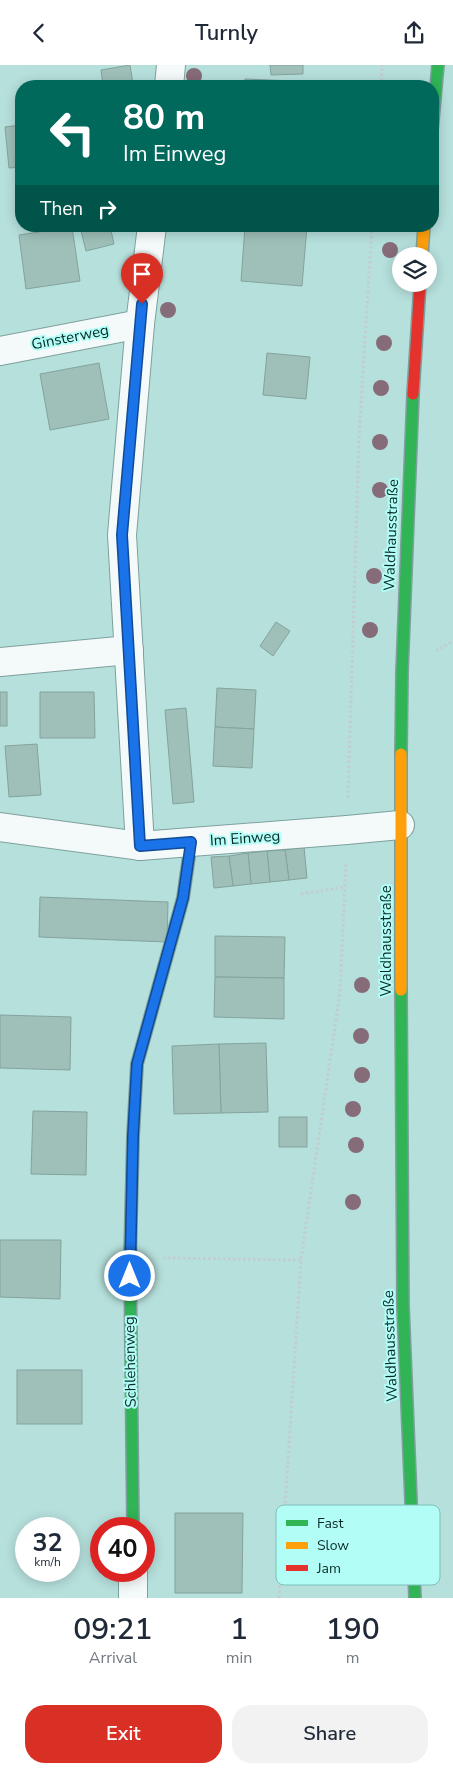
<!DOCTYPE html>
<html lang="en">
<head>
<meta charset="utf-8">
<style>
	body { margin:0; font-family:"Nunito Sans",sans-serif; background:#f2f2f3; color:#1f2937; height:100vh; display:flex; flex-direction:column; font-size:19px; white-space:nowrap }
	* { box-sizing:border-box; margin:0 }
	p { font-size:16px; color:#747a83 }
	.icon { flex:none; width:28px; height:28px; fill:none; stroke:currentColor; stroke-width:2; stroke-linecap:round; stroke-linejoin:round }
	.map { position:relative; height:1533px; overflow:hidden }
	.side { display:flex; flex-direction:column; background:#fff; flex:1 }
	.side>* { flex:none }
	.guide { position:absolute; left:15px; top:15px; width:424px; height:152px; border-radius:20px; box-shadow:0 2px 12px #0003; background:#00695c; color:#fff; overflow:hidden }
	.fabs { position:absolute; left:392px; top:182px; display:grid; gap:10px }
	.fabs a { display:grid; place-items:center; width:45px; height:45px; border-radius:50%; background:#fff; box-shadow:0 2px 12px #0003; font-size:25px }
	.speed { position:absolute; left:15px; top:1452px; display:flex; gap:10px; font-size:25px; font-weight:700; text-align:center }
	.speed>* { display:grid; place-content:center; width:65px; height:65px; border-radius:50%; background:#fff; box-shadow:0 2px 12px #0003; line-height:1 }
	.speed small { font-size:12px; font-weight:400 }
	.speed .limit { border:8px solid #d22; background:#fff; color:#111 }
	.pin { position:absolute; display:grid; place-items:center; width:42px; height:42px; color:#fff; margin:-51px -21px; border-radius:50% 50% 50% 0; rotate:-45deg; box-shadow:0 0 5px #0007 }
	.pin .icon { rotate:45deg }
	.me { position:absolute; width:55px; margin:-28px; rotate:0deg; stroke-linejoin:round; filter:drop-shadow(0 0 4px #0008) }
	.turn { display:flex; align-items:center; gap:18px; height:105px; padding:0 25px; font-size:22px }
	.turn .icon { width:65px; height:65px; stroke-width:2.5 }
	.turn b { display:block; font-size:35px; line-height:42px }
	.then { display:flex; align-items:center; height:48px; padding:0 25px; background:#0003; gap:10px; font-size:19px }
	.eta { display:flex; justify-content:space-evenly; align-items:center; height:85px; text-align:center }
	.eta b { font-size:30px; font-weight:600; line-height:35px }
	.button { display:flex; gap:10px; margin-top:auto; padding:10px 25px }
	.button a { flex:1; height:58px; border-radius:20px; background:#d93025; color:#fff; font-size:20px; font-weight:600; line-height:58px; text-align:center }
	.button a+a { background:#f2f2f3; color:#1f2937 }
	header { display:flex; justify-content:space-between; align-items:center; height:65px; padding:0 25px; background:#fff; font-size:22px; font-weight:600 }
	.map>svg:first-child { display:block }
	.building { fill:#9ec0b8; stroke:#84a39d }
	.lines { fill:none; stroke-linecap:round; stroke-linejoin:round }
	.street-casing { stroke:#7ea09d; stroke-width:30 }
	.fast-casing { stroke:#7ea09d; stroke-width:14 }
	.slow-casing { stroke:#7ea09d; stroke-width:14 }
	.jam-casing { stroke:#7ea09d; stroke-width:14 }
	.path { stroke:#c1cecd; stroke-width:3; stroke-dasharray:2.5 2.5; stroke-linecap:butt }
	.street { stroke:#f4fafa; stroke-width:28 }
	.fast { stroke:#30b455; stroke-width:11 }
	.slow { stroke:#ff9f0a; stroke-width:11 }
	.jam { stroke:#e5322d; stroke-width:11 }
	.tree { fill:#866c78 }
	.route-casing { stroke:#114b97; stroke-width:12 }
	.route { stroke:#1a73e8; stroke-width:9 }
	.labels { text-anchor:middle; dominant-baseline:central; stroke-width:4; stroke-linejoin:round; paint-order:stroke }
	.street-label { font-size:15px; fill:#082927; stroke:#b2fef7 }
	.key { fill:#b2fef7; stroke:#7fbeb9; stroke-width:1 }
	.key-label { font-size:14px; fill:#082927 }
</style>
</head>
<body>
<header><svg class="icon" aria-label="back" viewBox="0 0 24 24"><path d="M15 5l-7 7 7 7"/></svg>Turnly<svg class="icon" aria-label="share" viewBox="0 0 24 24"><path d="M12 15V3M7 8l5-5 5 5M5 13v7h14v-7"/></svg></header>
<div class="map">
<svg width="453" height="1533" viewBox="0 0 453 1533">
	<rect width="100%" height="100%" fill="#b6e0dc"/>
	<!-- building -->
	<g class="building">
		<path d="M130,0L133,19L103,21L101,5Z"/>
		<path d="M270,0H303V9L271,10Z"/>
		<path d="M245,14L294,16V21H244Z"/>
		<path d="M21,60V102L9,103L5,62Z"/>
		<path d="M84,161H110L114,179L86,186L80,162Z"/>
		<path d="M245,161H307L302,221L241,216Z"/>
		<path d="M72,162L80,216L26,224L19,170Z"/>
		<path d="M267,288L310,292L306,334L263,330Z"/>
		<path d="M99,298L109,354L50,365L40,309Z"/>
		<path d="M276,557L290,566L273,591L260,581Z"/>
		<path d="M217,623L256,625L254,664L215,662Z"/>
		<rect x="0" y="627" width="7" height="34"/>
		<path d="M40,627H94L95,673H40Z"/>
		<path d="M186,643L194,737L173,739L165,645Z"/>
		<path d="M215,662L254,664L252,703L213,701Z"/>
		<path d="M37,679L41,730L9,732L5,681Z"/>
		<path d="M304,782L307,813L289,815L285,785Z"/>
		<path d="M285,785L289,815L270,817L267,786Z"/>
		<path d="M267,786L270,817L251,819L248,788Z"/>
		<path d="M248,788L251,819L233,821L229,791Z"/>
		<path d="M229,791L233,821L214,823L211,792Z"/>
		<path d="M40,832L168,837L167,877L39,872Z"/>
		<path d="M215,871L285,872L284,913L215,912Z"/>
		<path d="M215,912L284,913V954L214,952Z"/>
		<path d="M0,950L71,952L70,1005L0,1003Z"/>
		<path d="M266,978L268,1047L221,1048L219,979Z"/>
		<path d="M219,979L221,1048L174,1049L172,981Z"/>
		<path d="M33,1046L87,1047L86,1110L31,1109Z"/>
		<rect x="279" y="1052" width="28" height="30"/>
		<path d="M0,1175H61L60,1234L0,1232Z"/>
		<rect x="17" y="1305" width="65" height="54"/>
		<path d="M175,1448H243L242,1528H175Z"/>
	</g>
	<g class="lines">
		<defs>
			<g id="street">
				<path d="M169,21L171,0"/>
				<path d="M0,286L140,259"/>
				<path d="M0,597L129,585"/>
				<path d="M0,762L140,781L347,765L400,760"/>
				<path d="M140,781L122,470L140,259L152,161"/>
				<path d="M133,1506V1533"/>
			</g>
			<g id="fast">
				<path d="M432,65L438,0"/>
				<path d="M401,689L402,607L413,329"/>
				<path d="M401,925L403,1241L415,1533"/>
				<path d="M133,1464L130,1193L133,1071L137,999L180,844"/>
			</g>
			<g id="slow">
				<path d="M422,191L424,161"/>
				<path d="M401,689V925"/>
				<path d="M180,844L183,833L191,777"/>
			</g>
			<path id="jam" d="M413,329L420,219"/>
		</defs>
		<!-- street casing -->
		<use href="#street" class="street-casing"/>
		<!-- fast casing -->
		<use href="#fast" class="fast-casing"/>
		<!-- slow casing -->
		<use href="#slow" class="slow-casing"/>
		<!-- jam casing -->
		<use href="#jam" class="jam-casing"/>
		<!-- path -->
		<g class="path">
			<path d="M381,21L382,0"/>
			<path d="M436,586L453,576"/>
			<path d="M348,733L359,371L372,161"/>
			<path d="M301,829L345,822"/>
			<path d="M163,1193L301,1195"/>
			<path d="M279,1533L301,1195L340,927L346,799"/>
		</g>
		<!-- street -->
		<use href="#street" class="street"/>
		<!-- fast -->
		<use href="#fast" class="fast"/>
		<!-- slow -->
		<use href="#slow" class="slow"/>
		<!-- jam -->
		<use href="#jam" class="jam"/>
	</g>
	<!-- trees -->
	<g class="tree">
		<circle cx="194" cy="11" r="8"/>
		<circle cx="390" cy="185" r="8"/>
		<circle cx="168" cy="245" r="8"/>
		<circle cx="384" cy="278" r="8"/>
		<circle cx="381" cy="323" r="8"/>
		<circle cx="380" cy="377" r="8"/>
		<circle cx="380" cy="425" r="8"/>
		<circle cx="374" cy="511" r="8"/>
		<circle cx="370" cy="565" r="8"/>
		<circle cx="362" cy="920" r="8"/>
		<circle cx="361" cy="971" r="8"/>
		<circle cx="362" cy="1010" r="8"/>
		<circle cx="353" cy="1044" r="8"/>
		<circle cx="356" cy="1080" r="8"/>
		<circle cx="353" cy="1137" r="8"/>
	</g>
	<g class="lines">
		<defs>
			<path id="route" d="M130,1211L133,1071L137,999L183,833L191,777L140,781L122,470L142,239"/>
		</defs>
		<!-- route casing -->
		<use href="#route" class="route-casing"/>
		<!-- route -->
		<use href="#route" class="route"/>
	</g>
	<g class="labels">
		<!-- street labels -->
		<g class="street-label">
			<text transform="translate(70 272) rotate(-11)">Ginsterweg</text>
			<text transform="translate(391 470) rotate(-88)">Waldhausstraße</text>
			<text transform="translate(245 773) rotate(-4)">Im Einweg</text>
			<text transform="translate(386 876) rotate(-90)">Waldhausstraße</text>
			<text transform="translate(390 1281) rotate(-92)">Waldhausstraße</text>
			<text transform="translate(130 1297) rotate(-91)">Schlehenweg</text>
		</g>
	</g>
	<!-- legend -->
	<rect x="276" y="1440" width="164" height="80" rx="8" class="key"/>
	<rect x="286" y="1455" width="22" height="6" fill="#30b455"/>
	<rect x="286" y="1477" width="22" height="7" fill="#ff9f0a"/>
	<rect x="286" y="1500" width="22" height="6" fill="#e5322d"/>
	<g class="key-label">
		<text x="317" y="1463">Fast</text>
		<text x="317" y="1485">Slow</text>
		<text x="317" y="1508">Jam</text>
	</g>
</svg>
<div class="fabs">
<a><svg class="icon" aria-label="layers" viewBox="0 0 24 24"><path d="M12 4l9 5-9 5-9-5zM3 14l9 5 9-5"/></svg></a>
</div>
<div class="speed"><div>32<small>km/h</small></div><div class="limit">40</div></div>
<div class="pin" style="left:142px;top:239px;background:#d93025"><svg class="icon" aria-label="arrive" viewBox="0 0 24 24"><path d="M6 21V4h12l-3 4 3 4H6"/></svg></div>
<svg class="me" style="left:130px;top:1211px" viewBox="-20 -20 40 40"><circle r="17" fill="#1a73e8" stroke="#fff" stroke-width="3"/><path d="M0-11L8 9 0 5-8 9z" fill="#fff"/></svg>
<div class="guide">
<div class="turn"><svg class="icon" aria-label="left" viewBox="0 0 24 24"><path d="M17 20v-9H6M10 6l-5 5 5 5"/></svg><div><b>80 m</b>Im Einweg</div></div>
<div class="then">Then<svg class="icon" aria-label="right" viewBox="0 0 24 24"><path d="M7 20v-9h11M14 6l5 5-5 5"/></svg></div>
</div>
</div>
<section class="side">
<div class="eta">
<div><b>09:21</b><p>Arrival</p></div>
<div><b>1</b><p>min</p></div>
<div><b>190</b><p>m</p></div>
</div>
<div class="button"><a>Exit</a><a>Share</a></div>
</section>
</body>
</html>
